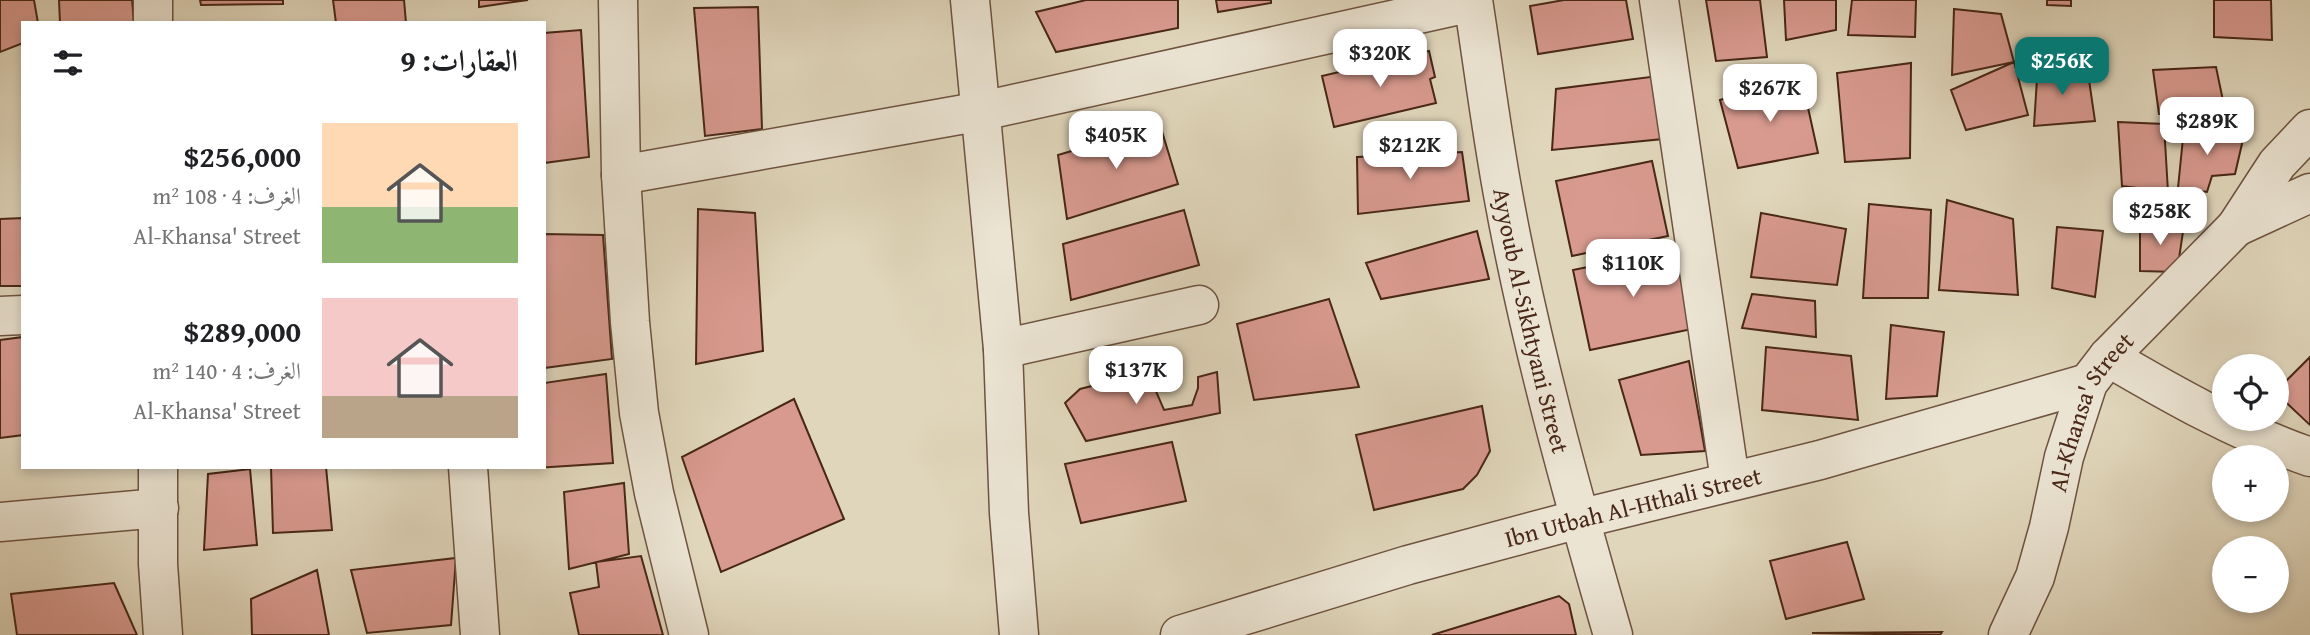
<!DOCTYPE html>
<html lang="ar">
<meta charset="utf-8">
<style>
:root{--surface:#fff;--page:#f6f6f6;--text:#202124;--muted:#757577;--accent:#0f766e}
body{margin:0;font-family:"Gentium Book Plus",Amiri,serif;background:var(--page);color:var(--text);direction:rtl;height:100vh;display:flex;flex-direction:column;font-size:26px;white-space:nowrap}
*{box-sizing:border-box;margin:0}
p{font-size:23px;color:var(--muted)}
.icon{flex:none;width:38px;height:38px;fill:none;stroke:currentColor;stroke-width:2;stroke-linecap:round;stroke-linejoin:round}
.map{position:relative;flex:1;overflow:hidden;direction:ltr}
.drawer{position:absolute;left:21px;top:21px;width:525px;height:448px;display:flex;flex-direction:column;background:var(--surface);border-radius:0px;box-shadow:0 4px 10px #0003;direction:rtl}
.drawer>*{flex:none}
.fabs{position:absolute;left:2212px;top:354px;display:grid;gap:14px}
.fabs a{display:grid;place-items:center;width:77px;height:77px;border-radius:50%;background:var(--surface);box-shadow:0 4px 10px #0003;font-size:35px}
.price{position:absolute;translate:-50% -60px;padding:0 16px;border-radius:14px;background:#fff;color:#222;font-size:23px;line-height:46px;filter:drop-shadow(0 2px 4px #0008)}
.price::after{content:'';position:absolute;left:50%;top:42px;width:21px;height:16px;margin-left:-10px;background:inherit;clip-path:polygon(0 0,100% 0,50% 100%)}
.price.selected{background:var(--accent);color:#fff}
ul{padding:0;list-style:none}
li{display:flex;align-items:center;gap:21px;height:175px;padding:0 28px}
li span{display:grid;place-items:center;flex:none;width:196px;height:140px;border-radius:0px;color:#555}
li>.icon{margin-inline-start:auto}
span .icon{width:84px;height:84px;fill:#fffc;stroke-width:1}
li b{font-size:30px}
h2{display:flex;justify-content:space-between;align-items:center;height:84px;padding:0 28px;font-size:30px}
.map>svg:first-child{display:block}
</style>
<div class="map">
<svg width="2310" height="635" viewBox="0 0 2310 635">
<rect width="100%" height="100%" fill="#e0d6bb"/>
<filter id="stains"><feTurbulence type="fractalNoise" baseFrequency=".00286" numOctaves="4"/><feColorMatrix values="0 0 0 0 .2 0 0 0 0 .09 0 0 0 0 .02 0 0 0 .5 -.17"/></filter>
<radialGradient id="worn" r=".72"><stop offset=".6" stop-color="#630" stop-opacity="0"/><stop offset="1" stop-color="#630" stop-opacity=".3"/></radialGradient>
<!-- building -->
<path fill="#d89a8f" stroke="#482717" stroke-width="2" d="M0,0h34l4,23h-15v20l-23,9z
M59,0h73l2,23h-74z
M200,0h83v4l-82,1z
M333,0h71l2,23h-70z
M479,0h49l-49,7z
M1086,0h92v28l-122,24 -20,-40z
M1216,0h55v3l-53,9z
M1564,0h62l7,39 -95,15 -8,-48z
M1706,0h54l7,57 -51,4z
M1784,0h52v30l-50,10z
M1852,0h64l-1,37 -67,-2z
M2047,0h24v6l-24,-1z
M2214,0h57l1,40 -58,-3z
M758,7l4,122 -57,7 -11,-128z
M1954,9l47,5 13,48 -62,13z
M581,30l8,127 -45,6v-130z
M1429,51l6,26 -5,2 6,24 -102,24 -12,-51z
M2014,62l14,53 -62,15 -15,-40z
M1911,63l-1,95 -65,4 -8,-89z
M2038,63l50,10 7,48 -61,5z
M2216,67l10,48 -67,-1 -6,-44z
M1666,75l7,63 -121,12 4,-61z
M1801,76l17,77 -80,15 -18,-68z
M2118,122l46,2 4,68 -46,-6z
M1160,125l18,59 -111,35 -9,-64z
M2184,128l60,7 -9,39 -23,2 -5,16 -29,-4z
M1462,152l7,49 -111,13 -1,-57z
M1652,161l16,75 -96,20 -16,-75z
M1947,200l66,19 5,76 -79,-5z
M1869,204l62,6 -3,88h-65z
M698,209l57,4 8,138 -67,13z
M1184,210l15,55 -128,35 -8,-56z
M1761,213l85,16 -9,56 -86,-8z
M23,218v68h-23v-67z
M2140,222l44,3 -7,47 -37,-1z
M2057,227l46,4 -8,66 -43,-9z
M1477,231l12,48 -108,20 -15,-36z
M544,234l59,1 9,124 -68,9z
M1676,249l16,80 -102,21 -17,-80z
M1752,294l63,7 1,36 -74,-9z
M1329,299l30,88 -105,13 -17,-76z
M1891,325l53,7 -7,64 -51,3z
M23,337v98l-23,3v-98z
M1766,347l85,9 7,64 -96,-10z
M2310,357v68l-33,-31v-4z
M1689,361l16,90 -64,4 -22,-75z
M1163,368l-11,14 12,28 28,-5 6,-17v-11l19,-5 3,41 -134,28 -21,-38 15,-14z
M606,374l7,89 -78,5 9,-1v-84z
M794,399l50,120 -123,53 -39,-115z
M1482,406l8,45 -13,24 -14,14 -89,21 -18,-75z
M1172,442l14,59 -105,22 -16,-59z
M271,467h55l6,63 -59,3z
M250,469l7,76 -53,5 4,-76z
M624,483l5,71 -60,15 -5,-77z
M1847,542l17,57 -78,20 -16,-58z
M641,556l22,79h-84l-9,-42 29,-6 -3,-25z
M456,558l-5,67 -84,8 -16,-63z
M317,570l12,65h-77l-1,-36z
M114,583l23,52h-120l-6,-41z
M1559,596l10,8 7,31h-144z
M1942,632l-2,3 -128,-2z"/>
<g fill="none" stroke-linecap="round" stroke-linejoin="round">
<!-- minor casing -->
<g stroke="#6e5340" stroke-width="41">
<g id="minor">
<path d="M153,0v23"/>
<path d="M618,0l3,175 9,147 9,91 15,80 35,142"/>
<path d="M970,0l33,349 6,164 10,122"/>
<path id="s1" d="M1473,0c10,64 18,129 30,194 27,149 68,296 110,441"/>
<path d="M1659,0l71,480"/>
<path d="M621,175l361,-64 491,-109"/>
<path d="M2236,227l74,-34"/>
<path d="M0,316l23,-1"/>
<path d="M1003,349l196,-44"/>
<path d="M2108,357c65,38 130,75 202,100"/>
<path d="M158,467v97l5,71"/>
<path d="M468,467l12,168"/>
<path d="M0,522l159,-14"/>
<path id="s2" d="M1180,635l228,-70 171,-46 241,-59 268,-77"/>
<path id="s3" d="M2008,635l27,-58 14,-50 15,-70 24,-74 20,-26 128,-130 41,-63 33,-35"/>
</g>
</g>
<!-- minor -->
<use href="#minor" stroke="#ebe4d3" stroke-width="38"/>
</g>
<g text-anchor="middle" dominant-baseline="central" stroke-width="5" stroke-linejoin="round" paint-order="stroke">
<!-- street labels -->
<g font-size="24" fill="#482717" stroke="#ebe4d3">
<text stroke="none"><textPath href="#s1" startOffset="326">Ayyoub Al-Sikhtyani Street</textPath></text>
<text stroke="none"><textPath href="#s3" startOffset="240">Al-Khansa' Street</textPath></text>
<text stroke="none"><textPath href="#s2" startOffset="471">Ibn Utbah Al-Hthali Street</textPath></text>
</g>
</g>
<rect width="100%" height="100%" filter="url(#stains)"/>
<rect width="100%" height="100%" fill="url(#worn)"/>
</svg>
<div class="fabs">
<a><svg class="icon" aria-label="locate" viewBox="0 0 24 24"><circle cx="12" cy="12" r="6"/><path d="M12 2v4M12 18v4M2 12h4M18 12h4"/></svg></a>
<a>+</a>
<a>−</a>
</div>
<b class="price" style="left:1380px;top:89px">$320K</b>
<b class="price selected" style="left:2062px;top:97px">$256K</b>
<b class="price" style="left:1770px;top:124px">$267K</b>
<b class="price" style="left:2207px;top:157px">$289K</b>
<b class="price" style="left:1116px;top:171px">$405K</b>
<b class="price" style="left:1410px;top:181px">$212K</b>
<b class="price" style="left:2160px;top:247px">$258K</b>
<b class="price" style="left:1633px;top:299px">$110K</b>
<b class="price" style="left:1136px;top:406px">$137K</b>
<section class="drawer">
<h2>العقارات: 9<svg class="icon" aria-label="filters" viewBox="0 0 24 24"><path d="M4 7h16M4 17h16"/><circle cx="9" cy="7" r="2"/><circle cx="15" cy="17" r="2"/></svg></h2>
<ul>
<li><span style="background:linear-gradient(#ffd9b3 60%,#8fb573 0)"><svg class="icon" aria-label="home" viewBox="0 0 24 24"><path d="M3 11l9-7 9 7M6 9v11h12V9"/></svg></span><div><b>$256,000</b><p>الغرف: 4 · 108 m²</p><p>Al-Khansa' Street</p></div></li>
<li><span style="background:linear-gradient(#f6c9c9 70%,#b9a48a 0)"><svg class="icon" aria-label="home" viewBox="0 0 24 24"><path d="M3 11l9-7 9 7M6 9v11h12V9"/></svg></span><div><b>$289,000</b><p>الغرف: 4 · 140 m²</p><p>Al-Khansa' Street</p></div></li>
</ul>
</section>
</div>
